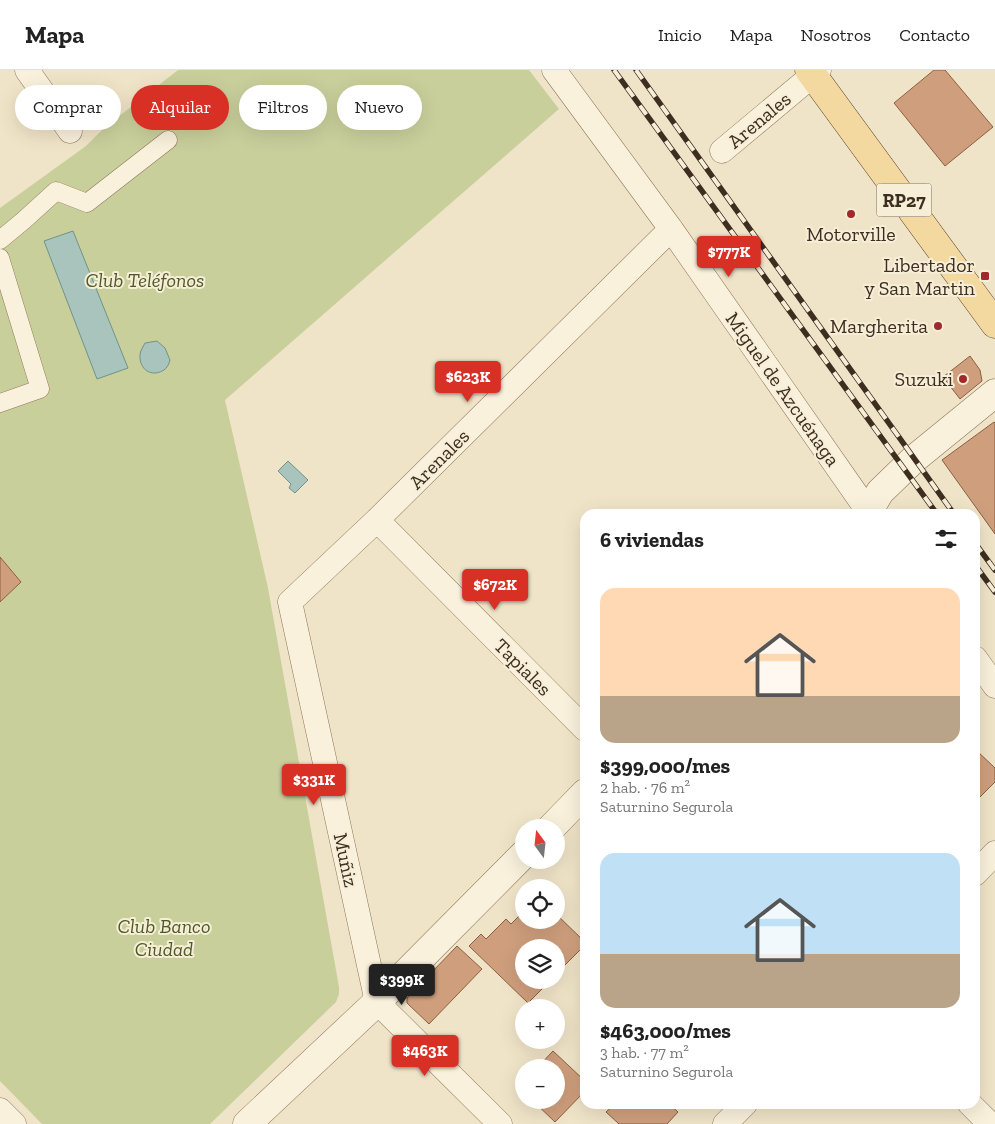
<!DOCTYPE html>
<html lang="es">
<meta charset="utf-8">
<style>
:root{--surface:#fff;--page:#f2f2f2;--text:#222;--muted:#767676;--line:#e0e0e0;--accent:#d93025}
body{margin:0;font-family:"Zilla Slab",serif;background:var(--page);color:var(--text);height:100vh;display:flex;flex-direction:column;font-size:19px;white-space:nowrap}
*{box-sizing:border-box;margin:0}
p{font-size:16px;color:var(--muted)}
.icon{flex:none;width:28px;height:28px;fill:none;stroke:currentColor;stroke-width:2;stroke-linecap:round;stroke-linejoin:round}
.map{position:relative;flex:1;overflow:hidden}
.drawer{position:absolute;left:580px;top:439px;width:400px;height:600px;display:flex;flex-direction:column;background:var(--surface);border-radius:15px;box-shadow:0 5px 20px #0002}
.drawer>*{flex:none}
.top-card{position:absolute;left:15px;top:15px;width:475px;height:45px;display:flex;gap:10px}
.needle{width:32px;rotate:345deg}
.buttons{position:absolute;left:515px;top:749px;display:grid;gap:10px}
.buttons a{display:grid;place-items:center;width:50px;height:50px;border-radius:50%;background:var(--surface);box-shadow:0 5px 20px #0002;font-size:25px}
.price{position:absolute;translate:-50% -42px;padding:0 11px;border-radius:5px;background:var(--accent);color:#fff;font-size:16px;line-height:32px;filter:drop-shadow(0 1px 2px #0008)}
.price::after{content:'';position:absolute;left:50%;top:30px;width:15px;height:11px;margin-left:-8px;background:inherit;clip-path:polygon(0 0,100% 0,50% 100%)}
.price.on{background:#222;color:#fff}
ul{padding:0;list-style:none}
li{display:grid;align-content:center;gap:10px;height:265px;padding:0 20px}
li span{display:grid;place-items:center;height:155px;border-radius:15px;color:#555}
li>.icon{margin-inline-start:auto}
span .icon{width:90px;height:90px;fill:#fffc;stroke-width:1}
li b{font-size:21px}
h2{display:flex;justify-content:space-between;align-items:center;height:60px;padding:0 20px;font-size:21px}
.tag{padding:0 18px;border-radius:22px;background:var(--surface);box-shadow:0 5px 20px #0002;font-size:18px;line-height:45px}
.tag.on{background:var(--accent);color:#fff}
header{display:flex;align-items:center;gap:30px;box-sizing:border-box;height:70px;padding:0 25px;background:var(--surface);border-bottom:1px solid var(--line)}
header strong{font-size:24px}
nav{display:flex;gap:28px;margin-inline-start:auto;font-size:18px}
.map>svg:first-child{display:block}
</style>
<header>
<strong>Mapa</strong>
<nav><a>Inicio</a><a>Mapa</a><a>Nosotros</a><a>Contacto</a></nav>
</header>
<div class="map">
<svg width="995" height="1054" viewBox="0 0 995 1054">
<rect width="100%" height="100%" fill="#f0e4c8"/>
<!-- green -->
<path fill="#c9cf9b" d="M178,0h351l30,39 -334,291 43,188 71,399v7l-3,8 -126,122h-168l-42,-43v-873l86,-62 18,-18z"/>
<!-- water -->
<path fill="#a9c4bc" stroke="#6f938a" d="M73,161l55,137 -31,11 -53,-138z
M157,271l8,7 5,12c-1,4 -3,8 -6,10 -13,8 -25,-1 -24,-15 0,-4 3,-8 5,-12z
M288,391l20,19 -13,13 -6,-5 2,-4 -13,-13z"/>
<!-- building -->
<path fill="#cf9f7d" stroke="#8d5f41" d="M934,0h11l48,57 -48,39 -51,-63z
M970,286l10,14 2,11 -22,18 -17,-22z
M994,352l1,1v111l-53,-74z
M0,487l21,25 -21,20z
M975,679l20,19v14l-20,20z
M524,841v9h32v-6l29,28v3l-29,29v-26h-32v32h27l-23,23 -59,-57 12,-12 5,5 20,-20 5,5z
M457,876l25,23 -53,55 -22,-21v-5z
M553,981l32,30v10l-30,31 -23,-22h24v-32h-19z
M524,1011v11l-6,-5z
M615,1034h54l9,8 -11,12h-48l-13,-12z"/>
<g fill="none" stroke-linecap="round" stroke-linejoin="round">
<!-- pedestrian casing -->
<g stroke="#8d765c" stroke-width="19">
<path id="pedestrian" d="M0,170l23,-19 33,-30 31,12 81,-63
M0,188l40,131 -40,14"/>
</g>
<!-- minor casing -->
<g stroke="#8d765c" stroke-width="25">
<path id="minor" d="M27,0l43,61
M554,0l117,159 199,285
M722,81l97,-81
M377,450l208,209
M975,588l20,28
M975,804l20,-21
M970,1034l20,20
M0,1040l14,14
M500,1054l-123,-122 -87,-400 87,-82 294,-291
M725,1054l20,-20"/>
</g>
<!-- tertiary casing -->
<g stroke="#8d765c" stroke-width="29">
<path id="tertiary" d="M867,444l13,-22 34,-33 81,-66
M551,758l34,-35
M247,1054l130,-122 147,-148"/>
</g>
<!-- primary casing -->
<g stroke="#5b4430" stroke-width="29">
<path id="primary" d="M809,0l186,254"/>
</g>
<!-- pedestrian -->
<use href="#pedestrian" stroke="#faf1dc" stroke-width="18"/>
<!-- minor -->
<use href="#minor" stroke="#faf1dc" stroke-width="24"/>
<!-- tertiary -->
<use href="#tertiary" stroke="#faf1dc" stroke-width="28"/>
<!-- primary -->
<use href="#primary" stroke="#f3d9a0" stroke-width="28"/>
<!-- rail casing -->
<g stroke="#3d2e20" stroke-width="5.5">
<path id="rail" d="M614,0l323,444
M636,0l318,444
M975,473l20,27
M975,495l20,27"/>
</g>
<!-- rail -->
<use href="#rail" stroke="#f7eed8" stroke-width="4" stroke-dasharray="11" stroke-linecap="butt"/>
</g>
<!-- markers -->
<g fill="#9e2a2b" stroke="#f7eed8" stroke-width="2">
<circle cx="851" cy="144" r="5"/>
<rect x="980" y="201" width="10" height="10" rx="2.5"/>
<circle cx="938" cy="256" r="5"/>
<circle cx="963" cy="309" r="5"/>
</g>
<g text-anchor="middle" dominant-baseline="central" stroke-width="4" stroke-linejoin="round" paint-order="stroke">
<!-- shield labels -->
<rect fill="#f7eed8" stroke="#756857" stroke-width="1" x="876.5" y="113.5" width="55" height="33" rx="4"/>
<g font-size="19" font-weight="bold" fill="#3d2e20">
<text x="904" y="130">RP27</text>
</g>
<!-- street labels -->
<g font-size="20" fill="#3d2e20" stroke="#f7eed8">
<text transform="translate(759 50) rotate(-40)">Arenales</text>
<text transform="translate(783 319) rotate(55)">Miguel de Azcuénaga</text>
<text transform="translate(439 389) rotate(-45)">Arenales</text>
<text transform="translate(523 597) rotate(45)">Tapiales</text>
<text transform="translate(346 790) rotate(78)">Muñiz</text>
</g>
<!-- poi labels -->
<g font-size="20" fill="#3d2e20" stroke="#f7eed8" text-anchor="end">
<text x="851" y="164" text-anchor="middle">Motorville</text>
<text x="975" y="195">Libertador<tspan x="975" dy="23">y San Martin</tspan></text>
<text x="928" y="256">Margherita</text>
<text x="953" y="309">Suzuki</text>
</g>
<!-- park labels -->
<g font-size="20" font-style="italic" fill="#4d5a26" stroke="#f7eed8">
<text x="145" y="210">Club Teléfonos</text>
<text x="164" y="856">Club Banco<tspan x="164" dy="23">Ciudad</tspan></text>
</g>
</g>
</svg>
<div class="buttons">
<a><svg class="needle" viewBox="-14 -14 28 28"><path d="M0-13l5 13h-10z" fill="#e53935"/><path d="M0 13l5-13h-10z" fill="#767676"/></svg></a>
<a><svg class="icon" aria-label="locate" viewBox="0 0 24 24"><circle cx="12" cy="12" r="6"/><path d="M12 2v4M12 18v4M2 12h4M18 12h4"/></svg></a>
<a><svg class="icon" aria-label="layers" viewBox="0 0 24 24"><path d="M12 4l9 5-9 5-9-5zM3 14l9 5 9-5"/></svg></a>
<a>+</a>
<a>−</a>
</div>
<b class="price" style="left:729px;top:208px">$777K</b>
<b class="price" style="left:468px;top:333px">$623K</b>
<b class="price" style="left:495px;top:541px">$672K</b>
<b class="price" style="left:314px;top:736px">$331K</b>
<b class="price on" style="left:402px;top:936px">$399K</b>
<b class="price" style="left:425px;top:1007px">$463K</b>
<div class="top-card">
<a class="tag">Comprar</a>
<a class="tag on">Alquilar</a>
<a class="tag">Filtros</a>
<a class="tag">Nuevo</a>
</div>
<section class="drawer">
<h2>6 viviendas<svg class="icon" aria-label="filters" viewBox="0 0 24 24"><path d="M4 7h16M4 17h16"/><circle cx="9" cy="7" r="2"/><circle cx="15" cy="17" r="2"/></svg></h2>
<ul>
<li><span style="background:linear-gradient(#ffd9b3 70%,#b9a48a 0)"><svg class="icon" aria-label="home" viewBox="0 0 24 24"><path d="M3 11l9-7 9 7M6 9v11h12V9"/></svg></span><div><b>$399,000/mes</b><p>2 hab. · 76 m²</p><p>Saturnino Segurola</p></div></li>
<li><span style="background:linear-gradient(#bfe0f5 65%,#b9a48a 0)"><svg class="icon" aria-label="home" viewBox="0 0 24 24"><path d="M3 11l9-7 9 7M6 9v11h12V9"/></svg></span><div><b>$463,000/mes</b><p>3 hab. · 77 m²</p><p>Saturnino Segurola</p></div></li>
</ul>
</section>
</div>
